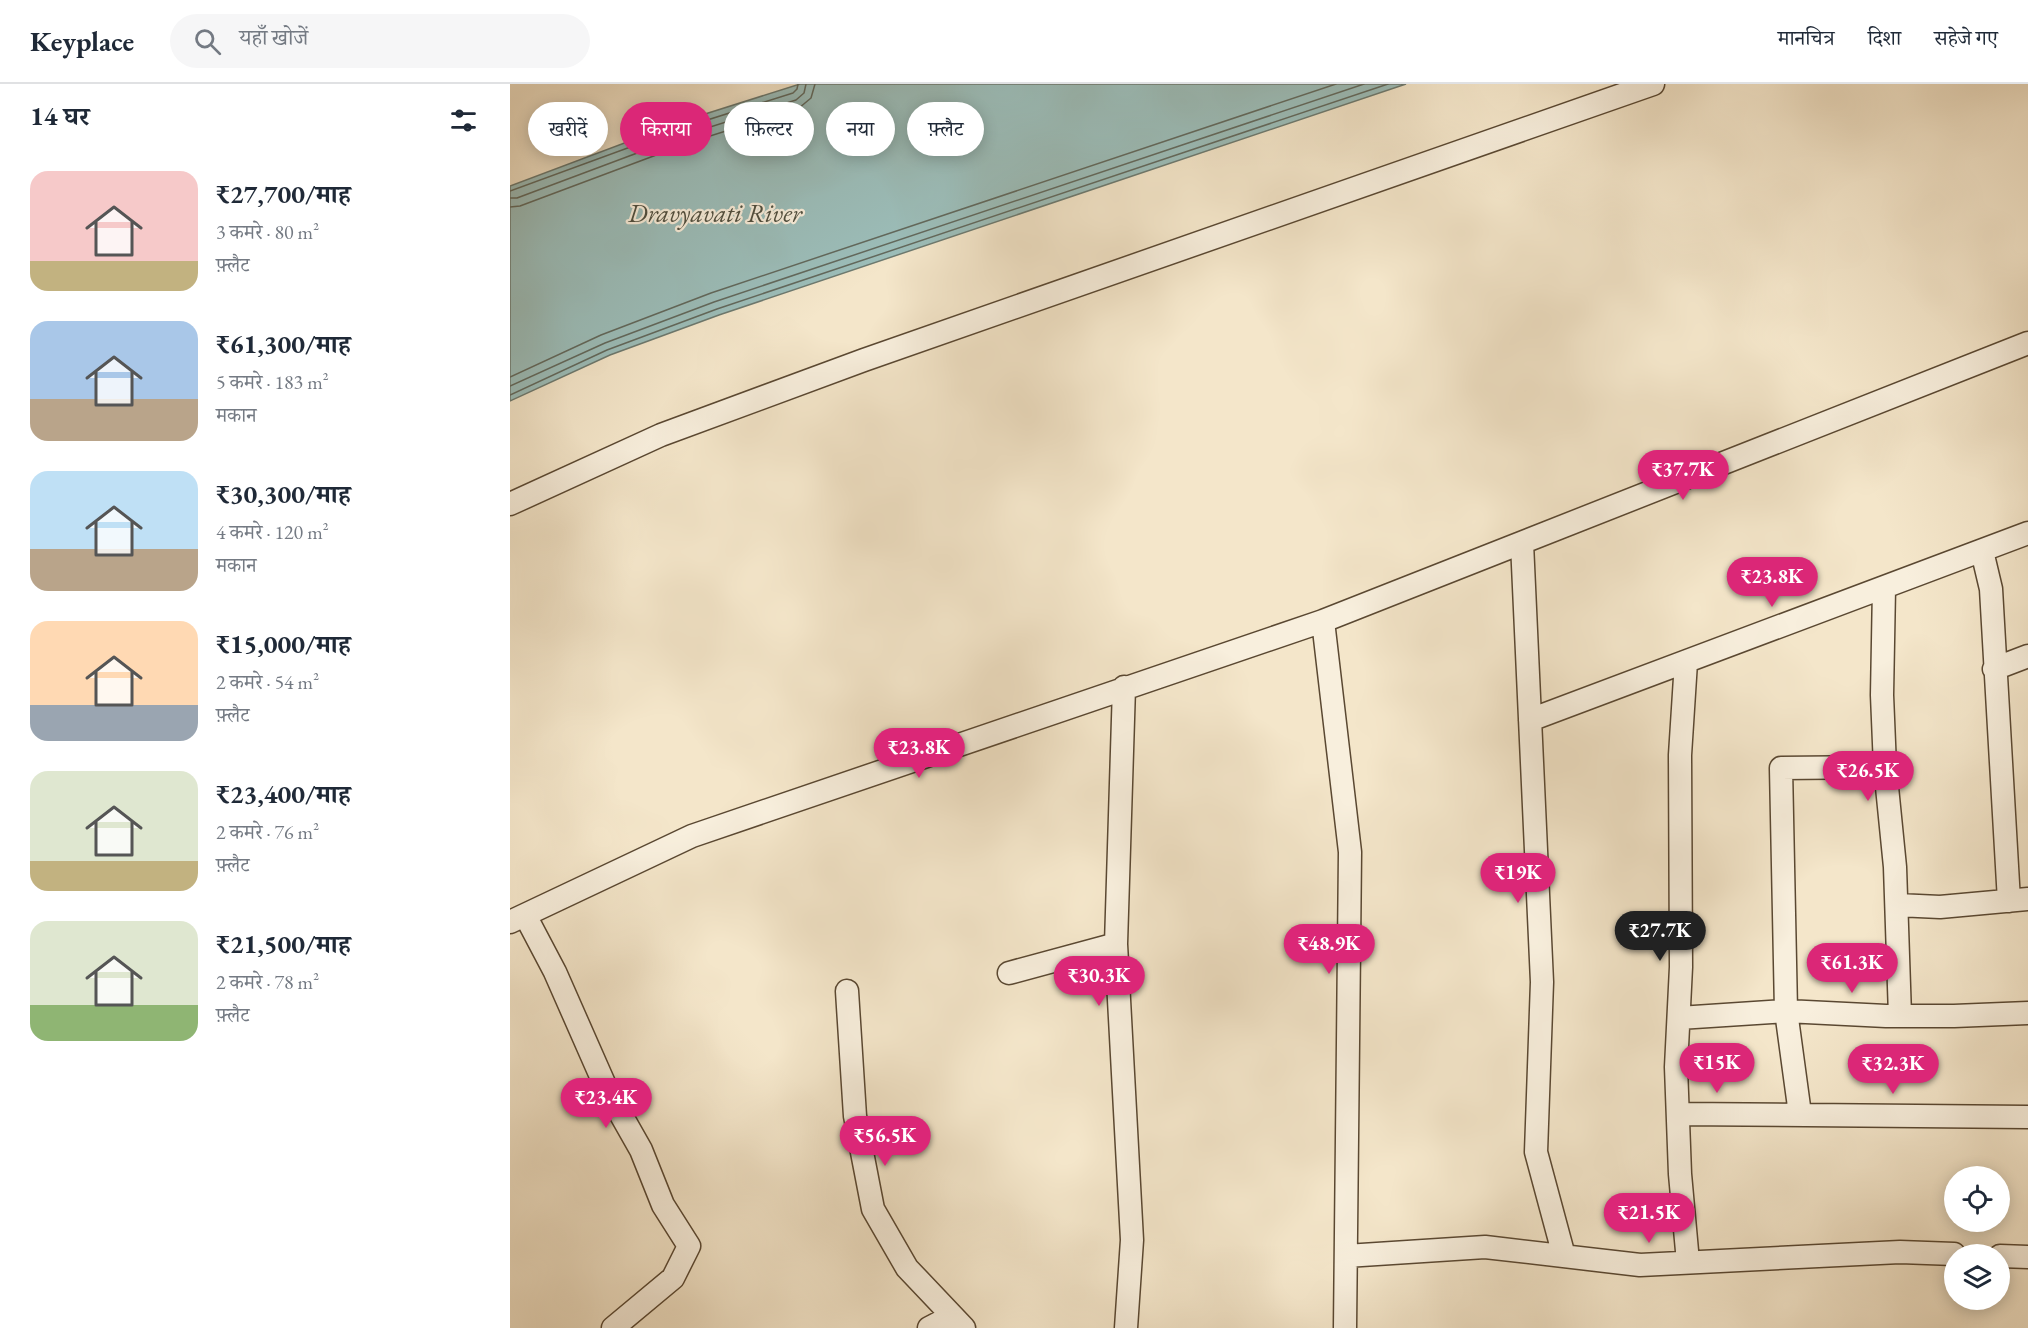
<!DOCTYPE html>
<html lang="hi">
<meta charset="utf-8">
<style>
:root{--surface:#fff;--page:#f6f6f7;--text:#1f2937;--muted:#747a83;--line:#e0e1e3;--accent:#db2777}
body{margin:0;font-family:"EB Garamond","Noto Serif Devanagari",serif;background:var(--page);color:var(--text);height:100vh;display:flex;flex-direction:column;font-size:22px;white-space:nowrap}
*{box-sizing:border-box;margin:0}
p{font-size:20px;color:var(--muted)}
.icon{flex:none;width:33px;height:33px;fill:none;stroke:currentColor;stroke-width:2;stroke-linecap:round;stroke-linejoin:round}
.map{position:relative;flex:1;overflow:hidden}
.sheet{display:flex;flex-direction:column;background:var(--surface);width:510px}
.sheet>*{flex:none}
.top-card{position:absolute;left:18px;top:18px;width:570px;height:54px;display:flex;gap:12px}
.tools{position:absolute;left:1434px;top:1082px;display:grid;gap:12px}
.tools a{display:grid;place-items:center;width:66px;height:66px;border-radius:50%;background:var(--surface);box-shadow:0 3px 15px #0003;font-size:30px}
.price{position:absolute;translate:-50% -51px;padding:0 14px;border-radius:21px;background:var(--accent);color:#fff;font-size:20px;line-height:39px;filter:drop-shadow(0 2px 3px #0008)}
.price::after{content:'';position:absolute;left:50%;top:36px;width:18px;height:14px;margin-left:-9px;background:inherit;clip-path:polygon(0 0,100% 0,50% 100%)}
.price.current{background:#222;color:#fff}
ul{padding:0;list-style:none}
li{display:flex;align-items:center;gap:18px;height:150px;padding:0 30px}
li span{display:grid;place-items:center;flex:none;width:168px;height:120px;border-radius:18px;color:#555}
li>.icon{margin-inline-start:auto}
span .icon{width:72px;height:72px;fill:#fffc;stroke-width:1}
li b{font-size:26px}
h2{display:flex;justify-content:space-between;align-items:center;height:72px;padding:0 30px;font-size:26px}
.chip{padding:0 21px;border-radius:27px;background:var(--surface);box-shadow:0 3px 15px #0003;font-size:21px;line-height:54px}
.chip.current{background:var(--accent);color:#fff}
header{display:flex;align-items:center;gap:36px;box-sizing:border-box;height:84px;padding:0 30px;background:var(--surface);border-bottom:2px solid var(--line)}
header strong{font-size:28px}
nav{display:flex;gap:33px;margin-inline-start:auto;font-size:21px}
.search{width:420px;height:54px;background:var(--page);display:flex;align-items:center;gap:15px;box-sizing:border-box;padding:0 21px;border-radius:33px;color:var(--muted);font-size:22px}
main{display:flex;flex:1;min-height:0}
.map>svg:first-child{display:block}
</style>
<header>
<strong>Keyplace</strong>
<div class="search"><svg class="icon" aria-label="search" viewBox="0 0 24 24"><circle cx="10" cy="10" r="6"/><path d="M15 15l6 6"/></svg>यहाँ खोजें</div>
<nav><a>मानचित्र</a><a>दिशा</a><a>सहेजे गए</a></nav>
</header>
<main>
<section class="sheet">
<h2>14 घर<svg class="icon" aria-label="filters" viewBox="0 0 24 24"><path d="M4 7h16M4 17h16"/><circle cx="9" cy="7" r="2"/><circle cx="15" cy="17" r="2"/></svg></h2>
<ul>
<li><span style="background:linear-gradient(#f6c9c9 75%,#c2b280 0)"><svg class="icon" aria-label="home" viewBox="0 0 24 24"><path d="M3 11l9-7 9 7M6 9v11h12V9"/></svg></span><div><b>₹27,700/माह</b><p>3 कमरे · 80 m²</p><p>फ़्लैट</p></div></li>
<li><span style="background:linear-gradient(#a9c7e8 65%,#b9a48a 0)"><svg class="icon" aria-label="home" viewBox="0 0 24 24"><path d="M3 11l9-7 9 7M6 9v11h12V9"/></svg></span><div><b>₹61,300/माह</b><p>5 कमरे · 183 m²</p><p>मकान</p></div></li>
<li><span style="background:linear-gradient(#bfe0f5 65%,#b9a48a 0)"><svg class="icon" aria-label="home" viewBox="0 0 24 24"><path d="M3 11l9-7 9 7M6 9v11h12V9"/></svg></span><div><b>₹30,300/माह</b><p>4 कमरे · 120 m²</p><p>मकान</p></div></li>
<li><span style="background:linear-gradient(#ffd9b3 70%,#9aa5b1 0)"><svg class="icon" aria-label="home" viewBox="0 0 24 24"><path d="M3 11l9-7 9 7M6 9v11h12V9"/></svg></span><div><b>₹15,000/माह</b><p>2 कमरे · 54 m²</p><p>फ़्लैट</p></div></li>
<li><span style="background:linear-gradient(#dfe7d0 75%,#c2b280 0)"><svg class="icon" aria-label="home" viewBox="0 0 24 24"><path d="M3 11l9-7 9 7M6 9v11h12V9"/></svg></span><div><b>₹23,400/माह</b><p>2 कमरे · 76 m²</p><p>फ़्लैट</p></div></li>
<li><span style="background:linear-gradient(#dfe7d0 70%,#8fb573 0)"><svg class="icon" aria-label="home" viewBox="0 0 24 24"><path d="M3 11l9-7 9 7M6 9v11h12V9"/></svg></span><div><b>₹21,500/माह</b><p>2 कमरे · 78 m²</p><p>फ़्लैट</p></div></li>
</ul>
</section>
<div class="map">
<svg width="1518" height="1244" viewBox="0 0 1518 1244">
<rect width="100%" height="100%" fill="#f4e6ca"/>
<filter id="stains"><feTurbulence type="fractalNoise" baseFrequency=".00333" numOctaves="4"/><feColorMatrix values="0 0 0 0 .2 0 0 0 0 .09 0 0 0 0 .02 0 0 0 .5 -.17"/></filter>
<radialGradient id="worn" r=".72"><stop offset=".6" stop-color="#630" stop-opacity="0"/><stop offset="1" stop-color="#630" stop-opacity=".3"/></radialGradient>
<!-- water -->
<path fill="#9cbeba" stroke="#6d7a70" stroke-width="1.5" d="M290,0h606l-687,231 -109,40 -100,46v-215l173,-65z"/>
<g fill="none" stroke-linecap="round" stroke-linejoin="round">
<!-- shore -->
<path stroke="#62695d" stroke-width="1.5" d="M0,107l175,-64 108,-34 4,-4 1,-5
M0,114h7l171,-64 108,-34 8,-7 2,-9
M0,123l10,-1 171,-64 108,-34 12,-10 4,-14
M0,293l91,-42 110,-42 625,-209
M0,302l95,-43 109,-41 650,-218
M0,311l97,-45 110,-41 671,-225"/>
<!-- minor casing -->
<g stroke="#5a4832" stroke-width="25">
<path id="minor" d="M0,420l151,-69 203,-75 789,-276
M1012,459l20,439 -6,170 28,104
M1472,467l9,38 18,312
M1374,504l-2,107 3,72 10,100 5,149
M813,537l27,231 -5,476
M1176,578l-6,93 1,212 -5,100 4,107 8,88
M1484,585l34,-13
M614,603l-8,257 16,296 -6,88
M1020,636l498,-187
M1387,821l43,2 88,-8
M15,831l30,57 52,118 34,60 22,55 26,41 -16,32 -60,50
M0,838l182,-86 631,-215 705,-278
M499,889l107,-29
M337,907l8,125 18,93 34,59 57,60
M1169,934l107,-7 100,5h68l74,-3
M1168,1030l350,3
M1290,1030l-14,-103 -5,-243 104,-1
M836,1172l139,-9 155,18 260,-13 54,2
M1490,1172l28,1
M419,1244l23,-12"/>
</g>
<!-- minor -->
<use href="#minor" stroke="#f8efdd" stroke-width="22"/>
</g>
<g text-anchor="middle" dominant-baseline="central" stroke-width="4.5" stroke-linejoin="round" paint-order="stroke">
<!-- water labels -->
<g font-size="26" font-style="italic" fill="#505041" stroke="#f8efdd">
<text x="205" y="129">Dravyavati River</text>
</g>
</g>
<rect width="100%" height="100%" filter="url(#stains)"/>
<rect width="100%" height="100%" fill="url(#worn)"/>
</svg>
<div class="tools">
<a><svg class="icon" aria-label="locate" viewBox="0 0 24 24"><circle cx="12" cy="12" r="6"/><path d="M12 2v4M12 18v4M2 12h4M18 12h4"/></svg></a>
<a><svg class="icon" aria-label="layers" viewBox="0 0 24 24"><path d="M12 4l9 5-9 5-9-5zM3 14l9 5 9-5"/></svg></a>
</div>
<b class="price" style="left:1173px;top:417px">₹37.7K</b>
<b class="price" style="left:1262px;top:524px">₹23.8K</b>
<b class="price" style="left:409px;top:695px">₹23.8K</b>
<b class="price" style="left:1358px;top:718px">₹26.5K</b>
<b class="price" style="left:1008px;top:820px">₹19K</b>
<b class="price current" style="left:1150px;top:878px">₹27.7K</b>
<b class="price" style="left:819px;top:891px">₹48.9K</b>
<b class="price" style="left:1342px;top:910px">₹61.3K</b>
<b class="price" style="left:589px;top:923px">₹30.3K</b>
<b class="price" style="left:1207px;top:1010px">₹15K</b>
<b class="price" style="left:1383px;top:1011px">₹32.3K</b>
<b class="price" style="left:96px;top:1045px">₹23.4K</b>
<b class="price" style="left:375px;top:1083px">₹56.5K</b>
<b class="price" style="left:1139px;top:1160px">₹21.5K</b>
<div class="top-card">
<a class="chip">खरीदें</a>
<a class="chip current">किराया</a>
<a class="chip">फ़िल्टर</a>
<a class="chip">नया</a>
<a class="chip">फ़्लैट</a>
</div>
</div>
</main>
